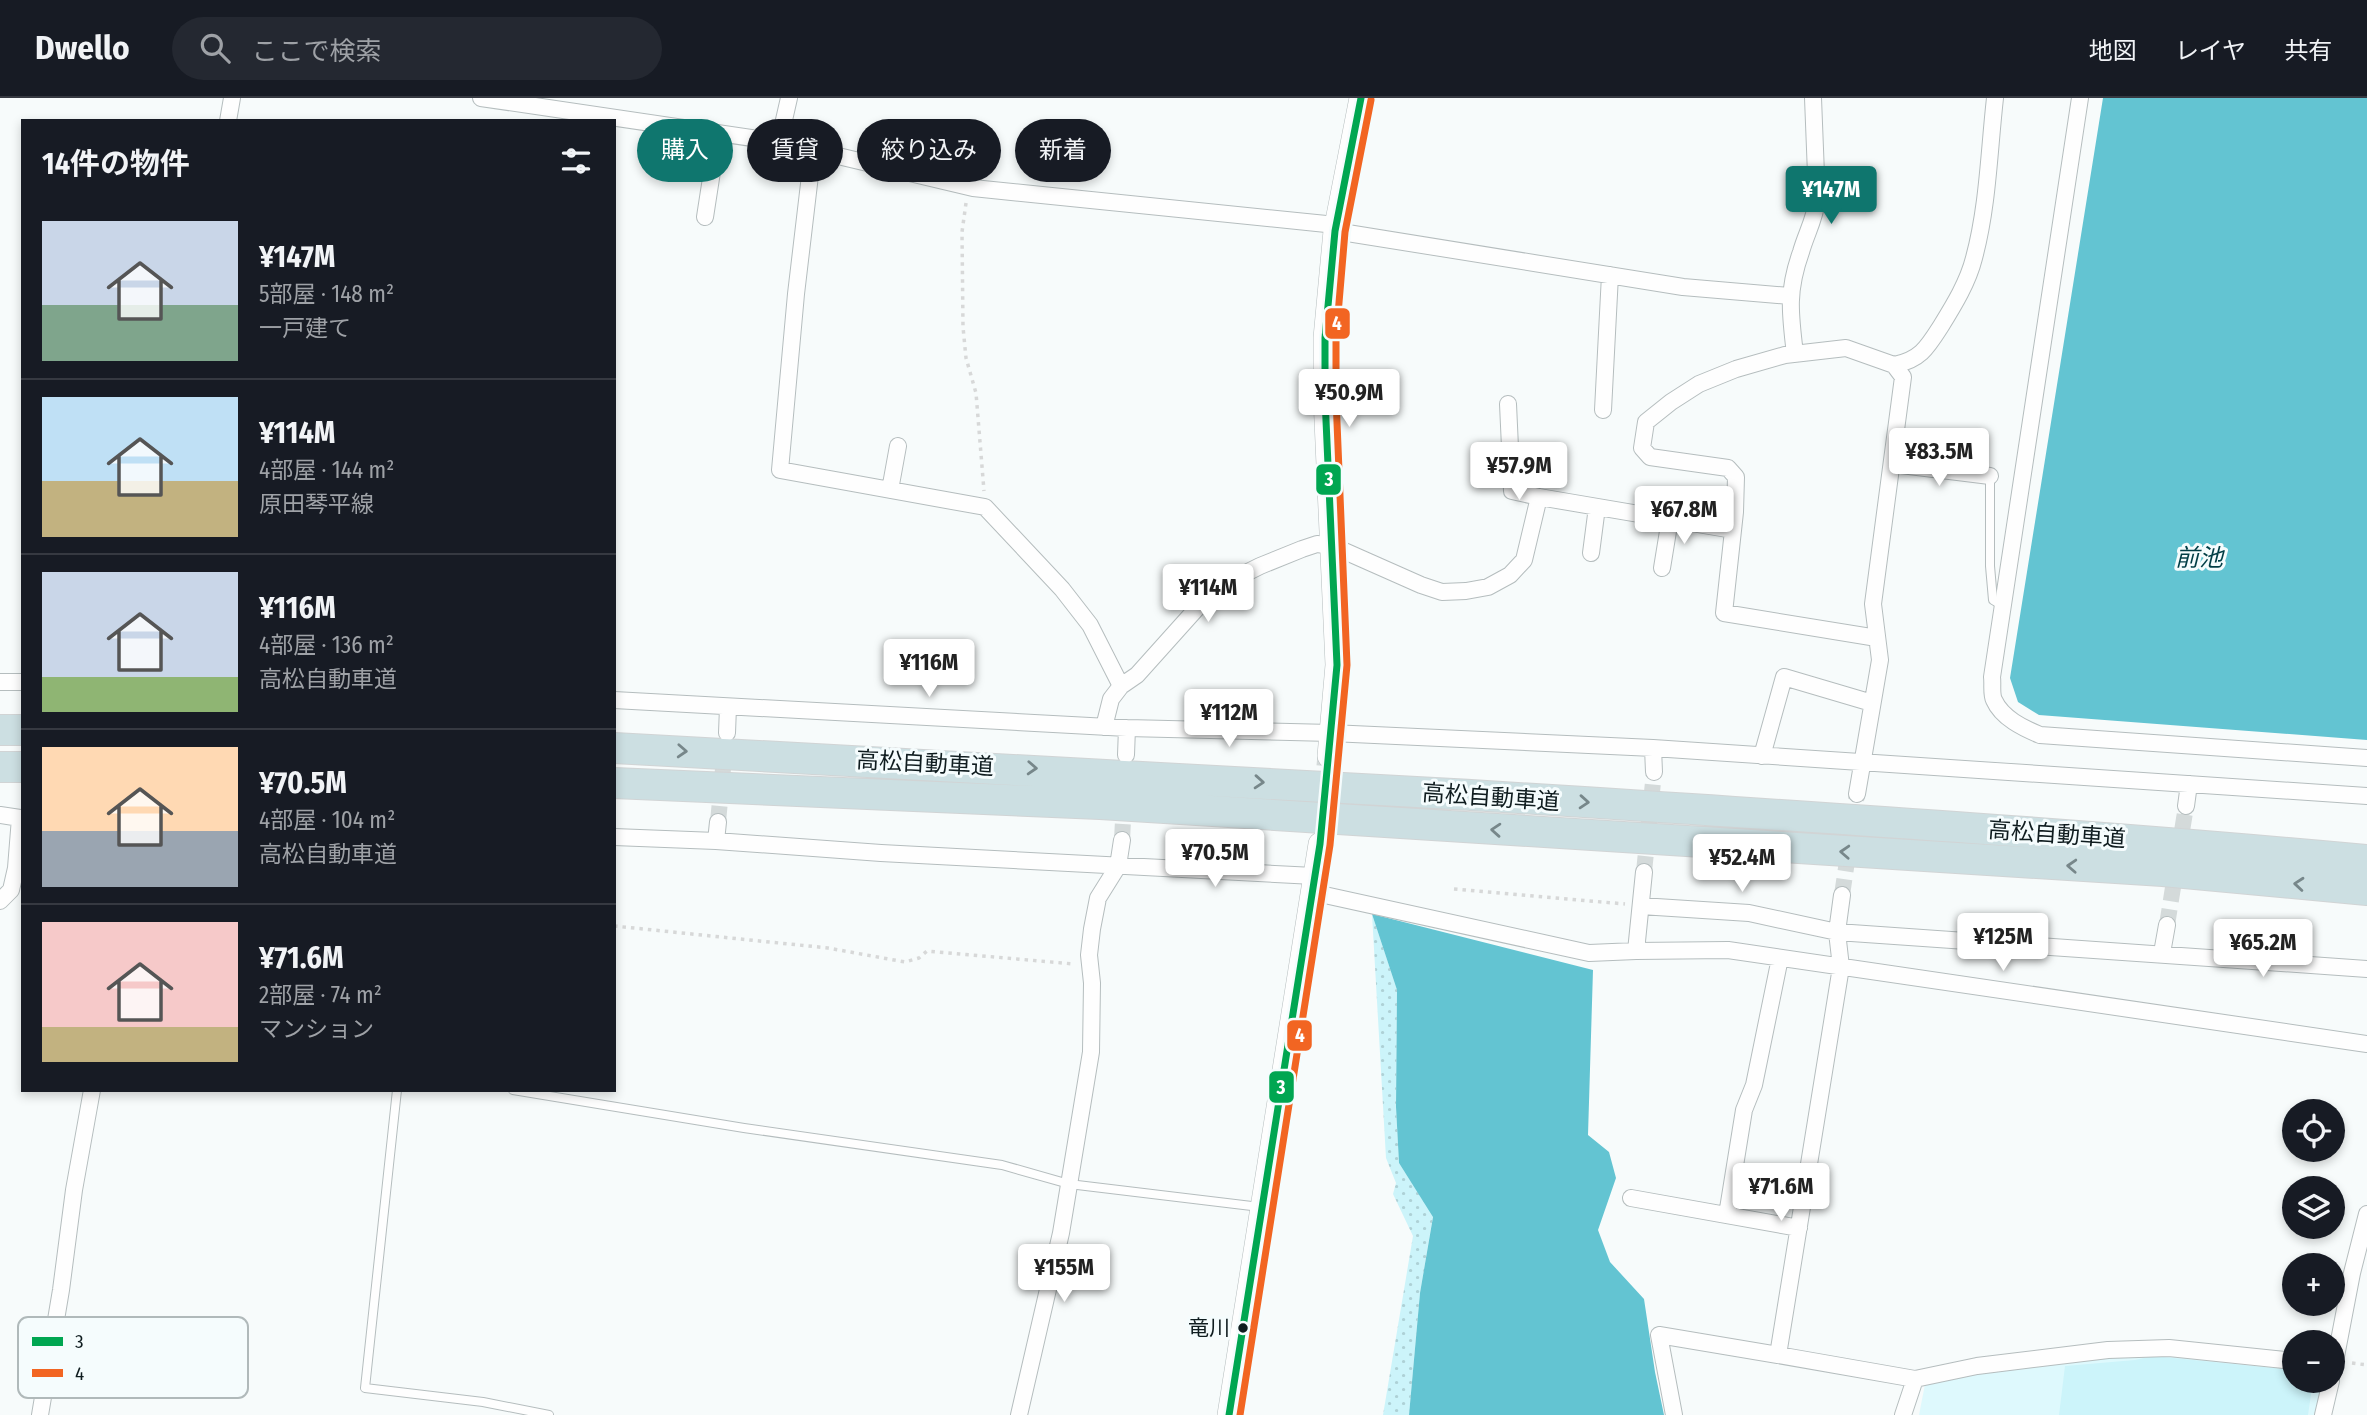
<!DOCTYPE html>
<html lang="ja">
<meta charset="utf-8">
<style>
:root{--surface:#171b24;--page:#242831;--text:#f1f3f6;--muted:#9ea1a6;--line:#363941;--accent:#0f766e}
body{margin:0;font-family:"Fira Sans Condensed","Noto Sans JP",sans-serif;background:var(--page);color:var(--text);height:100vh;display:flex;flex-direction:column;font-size:26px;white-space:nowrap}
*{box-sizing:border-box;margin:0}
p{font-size:23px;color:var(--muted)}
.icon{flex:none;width:38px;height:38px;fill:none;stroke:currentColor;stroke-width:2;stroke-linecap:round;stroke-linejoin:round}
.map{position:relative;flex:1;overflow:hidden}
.sheet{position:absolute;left:21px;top:21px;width:595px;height:973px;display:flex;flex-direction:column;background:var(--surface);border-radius:0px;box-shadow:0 4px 10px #0003}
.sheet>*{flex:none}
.top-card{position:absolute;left:637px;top:21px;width:665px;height:63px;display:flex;gap:14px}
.fabs{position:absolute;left:2282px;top:1001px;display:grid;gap:14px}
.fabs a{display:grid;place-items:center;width:63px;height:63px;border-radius:50%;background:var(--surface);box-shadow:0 4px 10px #0003;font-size:35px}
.price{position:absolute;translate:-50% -60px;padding:0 16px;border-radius:7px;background:#fff;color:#222;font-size:23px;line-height:46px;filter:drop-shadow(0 2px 4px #0008)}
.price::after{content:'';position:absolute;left:50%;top:42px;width:21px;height:16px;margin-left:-10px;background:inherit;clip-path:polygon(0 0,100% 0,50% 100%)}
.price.current{background:var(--accent);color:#fff}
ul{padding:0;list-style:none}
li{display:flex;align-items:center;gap:21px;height:175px;padding:0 21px}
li+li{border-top:2px solid var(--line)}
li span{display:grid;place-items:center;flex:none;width:196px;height:140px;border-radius:0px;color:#555}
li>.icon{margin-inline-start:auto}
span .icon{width:84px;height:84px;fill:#fffc;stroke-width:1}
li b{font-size:30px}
h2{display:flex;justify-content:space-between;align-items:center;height:84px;padding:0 21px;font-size:30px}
.chip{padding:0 24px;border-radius:32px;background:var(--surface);box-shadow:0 4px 10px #0003;font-size:24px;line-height:63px}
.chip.current{background:var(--accent);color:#fff}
header{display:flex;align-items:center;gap:42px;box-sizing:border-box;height:98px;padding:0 35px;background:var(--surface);border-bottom:2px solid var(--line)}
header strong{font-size:33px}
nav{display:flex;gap:38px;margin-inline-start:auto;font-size:24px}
.search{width:490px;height:63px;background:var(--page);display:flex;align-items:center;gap:18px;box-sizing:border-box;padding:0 24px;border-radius:38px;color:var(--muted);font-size:26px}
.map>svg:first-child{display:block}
</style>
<header>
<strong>Dwello</strong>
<div class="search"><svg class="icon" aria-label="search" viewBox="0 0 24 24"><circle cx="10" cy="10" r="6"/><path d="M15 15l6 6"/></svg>ここで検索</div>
<nav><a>地図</a><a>レイヤ</a><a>共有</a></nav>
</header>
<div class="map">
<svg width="2367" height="1317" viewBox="0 0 2367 1317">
<defs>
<pattern id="grass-dots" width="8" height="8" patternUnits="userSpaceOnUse" patternTransform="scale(1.75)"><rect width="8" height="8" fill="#ccf4fa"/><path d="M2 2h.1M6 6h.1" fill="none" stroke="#aed1d6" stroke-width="1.8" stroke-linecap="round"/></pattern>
</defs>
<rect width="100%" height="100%" fill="#f7fbfb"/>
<!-- built -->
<path fill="#def9fd" d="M2149,1252l145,13v18h28l-5,34h-398l8,-41z"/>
<!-- grass -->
<path fill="url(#grass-dots)" d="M1372,816l25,76 -1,117 3,56 34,53 -13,77 -11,122h-26l30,-179 -20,-42 3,-11 -10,-25z"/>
<!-- park -->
<path fill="#ccf4fa" d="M2153,1258l141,14v11h19l-5,34h-249l6,-49 70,-6z"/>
<!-- water -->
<path fill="#63c4d2" d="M2103,0h264v642l-328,-25 -21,-13 -8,-24z
M1372,816l221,56 -5,165 21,17 7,26 -18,52 12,32 34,37 11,73 9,43h-255l11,-122 13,-76 -34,-54 -3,-56 1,-117z"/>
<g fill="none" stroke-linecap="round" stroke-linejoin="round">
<!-- minor-tunnel -->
<path stroke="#d4dada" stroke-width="16" stroke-dasharray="16 8" stroke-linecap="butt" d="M718,724l7,-74
M1122,742l2,-39
M1644,774l10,-100
M1842,797l15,-101
M2167,827l19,-119"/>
<!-- secondary-tunnel -->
<path stroke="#d4dada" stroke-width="23" stroke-dasharray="23 11" stroke-linecap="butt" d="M1321,736l8,-78"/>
<!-- service casing -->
<g stroke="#b5bdbe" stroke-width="10">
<path id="service" d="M1990,378v90l3,34 10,6
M397,992l-32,298 118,14 66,13
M513,992l231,38 258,37 67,19 191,23"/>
</g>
<!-- minor casing -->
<g stroke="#b5bdbe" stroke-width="18">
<path id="minor" d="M481,0l298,44 194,46 363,37
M2080,0l-88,579c1,7 -1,17 2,23 8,18 29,28 46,35l327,23
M228,23l4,-23
M779,44l10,-44
M813,52l-17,144 -16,176 205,37 77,82 28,36 31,61
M705,119l13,-84
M1335,133l348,56 107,9
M1795,256c-5,-41 -8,-63 6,-102 5,-18 14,-33 16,-52l-4,-102
M1894,267c26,-5 33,-17 47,-39 13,-21 27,-44 33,-68 14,-52 15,-107 21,-160
M1508,306l4,87 27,6
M1603,312l7,-135
M1893,366l97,12
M890,392l8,-44
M1591,455l6,-46
M1662,470l8,-49
M0,584h23
M614,602l513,28 204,5 322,15 714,48
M1104,629l7,-28 10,-13 16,-11 61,-68 28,-24 34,-17 42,-17 15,-5 16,2 88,39 21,7 24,-1 22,-4 22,-12 14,-15 15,-63 194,33
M727,635l1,-26
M1653,650l1,24
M1126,657l1,-27
M1762,658l22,-79 88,26
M1857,696l23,-134 -7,-56 30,-227 -9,-12 -48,-17 -61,7 -49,14 -37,15 -28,18 -25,20 -4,26 8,9 78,11 8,9 -1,35 -11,101 153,25
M2186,708l3,-22
M0,717l20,3
M614,739l102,4 165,12 433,23
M716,743l2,-19
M1311,794l278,61 47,-2 8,-79
M1842,797l-5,37 4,35 -63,388 137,24 -12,36
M0,803l11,-11 5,-22 4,-50h3
M1641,808l108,7 88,19 530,37
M1636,853l92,-1 639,94
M2162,855l5,-28
M1631,1100l168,30
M1727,1117l17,-105 10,-25 26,-127
M2333,1274l19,-99 15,-59
M1915,1281l62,-13 131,-16 61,-2 125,13
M40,1317l21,-125 13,-100 18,-100
M1019,1317l42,-182 30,-181 1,-69 -3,-28 3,-26 6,-31 20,-32 4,-26
M1674,1317l-15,-80 119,20
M2323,1317l8,-34"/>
</g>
<!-- secondary casing -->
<g stroke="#b5bdbe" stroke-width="24">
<path id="secondary" d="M1329,658l8,-91 -12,-267v-60l10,-107 26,-133
M1229,1317l91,-571"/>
</g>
<!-- motorway casing -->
<g stroke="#d1d4d5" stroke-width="32">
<path id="motorway" d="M0,632h23
M614,650c324,16 647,34 970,54 261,17 522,34 783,58
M0,669h23
M614,685l486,21 1063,67 204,19"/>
</g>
<!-- path -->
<path stroke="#d7d8d8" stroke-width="3.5" stroke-dasharray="3.5 5" stroke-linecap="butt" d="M966,105l-4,29 1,95 3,31 10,35 8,98
M1454,791l171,15
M614,828l214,22 77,14 14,-4 8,-7 147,13
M2352,1265l15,2"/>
<!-- service -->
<use href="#service" stroke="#fefefe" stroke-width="8"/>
<!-- minor -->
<use href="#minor" stroke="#fefefe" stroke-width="16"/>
<!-- secondary -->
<use href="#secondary" stroke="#fefefe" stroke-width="23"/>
<!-- motorway -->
<use href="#motorway" stroke="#ccdfe2" stroke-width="30"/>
<!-- bus-1 casing -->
<g stroke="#f5fcfd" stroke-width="12">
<path id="bus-1" d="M1229,1317l91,-571 17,-179 -12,-267v-60l10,-107 26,-133"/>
</g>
<!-- bus-2 casing -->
<g stroke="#f5fcfd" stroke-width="12">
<path id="bus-2" d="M1240,1317l90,-570 17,-180 -11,-267v-60l9,-106 26,-132"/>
</g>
<!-- bus-1 -->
<use href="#bus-1" stroke="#00a651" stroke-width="7"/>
<!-- bus-2 -->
<use href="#bus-2" stroke="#f26522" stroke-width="7"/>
</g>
<!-- one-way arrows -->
<defs><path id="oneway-chevron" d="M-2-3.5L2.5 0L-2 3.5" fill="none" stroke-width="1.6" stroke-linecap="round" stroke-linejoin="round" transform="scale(1.75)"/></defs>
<g stroke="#77878a">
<use href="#oneway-chevron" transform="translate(682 653) rotate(3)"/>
<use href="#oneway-chevron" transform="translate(1032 670) rotate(3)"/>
<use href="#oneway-chevron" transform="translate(1259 684) rotate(4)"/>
<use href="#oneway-chevron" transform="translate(1584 704) rotate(4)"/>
<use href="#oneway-chevron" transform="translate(1496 732) rotate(-176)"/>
<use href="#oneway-chevron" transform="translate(1845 754) rotate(-177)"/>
<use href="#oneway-chevron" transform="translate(2072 768) rotate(-177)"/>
<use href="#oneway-chevron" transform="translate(2299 786) rotate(-175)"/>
</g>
<!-- markers -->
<circle fill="#0f1c1f" stroke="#f5fcfd" stroke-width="2.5" cx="1243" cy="1230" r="6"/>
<g text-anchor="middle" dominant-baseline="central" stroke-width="6" stroke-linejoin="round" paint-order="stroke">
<!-- bus labels -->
<g font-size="21" fill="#0f1c1f" stroke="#f5fcfd" text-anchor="end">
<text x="1230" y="1230">竜川</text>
</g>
<!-- street labels -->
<g font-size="23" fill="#0f1c1f" stroke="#f5fcfd">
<text transform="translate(925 665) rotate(3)">高松自動車道</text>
<text transform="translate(1491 699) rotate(4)">高松自動車道</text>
<text transform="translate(2057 736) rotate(4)">高松自動車道</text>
</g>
<!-- water labels -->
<g font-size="24" font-style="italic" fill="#003d45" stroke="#f5fcfd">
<text x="2199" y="460">前池</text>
</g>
</g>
<!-- legend -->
<rect x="18" y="1219" width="230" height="81" rx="10" fill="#f5fcfd" stroke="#b0b9ba" stroke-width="2"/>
<rect x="32" y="1239" width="31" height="9" fill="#00a651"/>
<rect x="32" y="1271" width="31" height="8" fill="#f26522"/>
<g font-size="19" fill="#0f1c1f">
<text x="75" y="1250">3</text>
<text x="75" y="1282">4</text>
</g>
<g stroke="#f5fcfd" stroke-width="2.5">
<rect x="1324" y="209" width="27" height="33" rx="7" fill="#f26522"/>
<rect x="1315" y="365" width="27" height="33" rx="7" fill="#00a651"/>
<rect x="1286" y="921" width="27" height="33" rx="7" fill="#f26522"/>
<rect x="1268" y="972" width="27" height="34" rx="7" fill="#00a651"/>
</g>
<g font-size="19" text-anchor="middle" font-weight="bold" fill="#fff">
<text x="1337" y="232">4</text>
<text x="1329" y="388">3</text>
<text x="1300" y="944">4</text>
<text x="1281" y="996">3</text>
</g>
</svg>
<div class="fabs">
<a><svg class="icon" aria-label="locate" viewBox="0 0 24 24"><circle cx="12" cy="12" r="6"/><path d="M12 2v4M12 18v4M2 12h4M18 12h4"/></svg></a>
<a><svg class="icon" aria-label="layers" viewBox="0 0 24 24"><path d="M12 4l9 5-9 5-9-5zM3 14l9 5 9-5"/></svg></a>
<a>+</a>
<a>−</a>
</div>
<b class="price current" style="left:1831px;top:128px">¥147M</b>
<b class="price" style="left:1349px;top:331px">¥50.9M</b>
<b class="price" style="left:1939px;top:390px">¥83.5M</b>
<b class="price" style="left:1519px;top:404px">¥57.9M</b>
<b class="price" style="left:1684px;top:448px">¥67.8M</b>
<b class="price" style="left:1208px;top:526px">¥114M</b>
<b class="price" style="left:929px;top:601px">¥116M</b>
<b class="price" style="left:1229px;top:651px">¥112M</b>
<b class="price" style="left:1215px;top:791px">¥70.5M</b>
<b class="price" style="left:1742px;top:796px">¥52.4M</b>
<b class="price" style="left:2003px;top:875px">¥125M</b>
<b class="price" style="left:2263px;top:881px">¥65.2M</b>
<b class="price" style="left:1781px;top:1125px">¥71.6M</b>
<b class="price" style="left:1064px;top:1206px">¥155M</b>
<div class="top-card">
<a class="chip current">購入</a>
<a class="chip">賃貸</a>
<a class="chip">絞り込み</a>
<a class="chip">新着</a>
</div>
<section class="sheet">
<h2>14件の物件<svg class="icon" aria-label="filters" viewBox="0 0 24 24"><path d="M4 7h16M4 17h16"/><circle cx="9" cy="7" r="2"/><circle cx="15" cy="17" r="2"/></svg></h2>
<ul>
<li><span style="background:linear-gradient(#c9d6e8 60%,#7fa58c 0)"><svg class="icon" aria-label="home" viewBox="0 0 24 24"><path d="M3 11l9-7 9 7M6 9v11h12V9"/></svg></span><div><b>¥147M</b><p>5部屋 · 148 m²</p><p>一戸建て</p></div></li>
<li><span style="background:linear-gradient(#bfe0f5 60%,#c2b280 0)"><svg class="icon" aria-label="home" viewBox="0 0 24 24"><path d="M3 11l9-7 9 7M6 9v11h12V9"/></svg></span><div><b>¥114M</b><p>4部屋 · 144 m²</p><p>原田琴平線</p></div></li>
<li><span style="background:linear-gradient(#c9d6e8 75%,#8fb573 0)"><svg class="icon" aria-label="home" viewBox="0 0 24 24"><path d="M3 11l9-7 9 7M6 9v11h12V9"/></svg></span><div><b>¥116M</b><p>4部屋 · 136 m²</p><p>高松自動車道</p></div></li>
<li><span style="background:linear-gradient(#ffd9b3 60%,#9aa5b1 0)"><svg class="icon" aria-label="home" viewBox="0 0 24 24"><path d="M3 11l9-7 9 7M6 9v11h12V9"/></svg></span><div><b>¥70.5M</b><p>4部屋 · 104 m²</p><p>高松自動車道</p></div></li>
<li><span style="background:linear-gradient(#f6c9c9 75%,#c2b280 0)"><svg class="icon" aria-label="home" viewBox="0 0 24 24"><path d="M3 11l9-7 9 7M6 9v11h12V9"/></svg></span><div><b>¥71.6M</b><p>2部屋 · 74 m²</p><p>マンション</p></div></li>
</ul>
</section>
</div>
